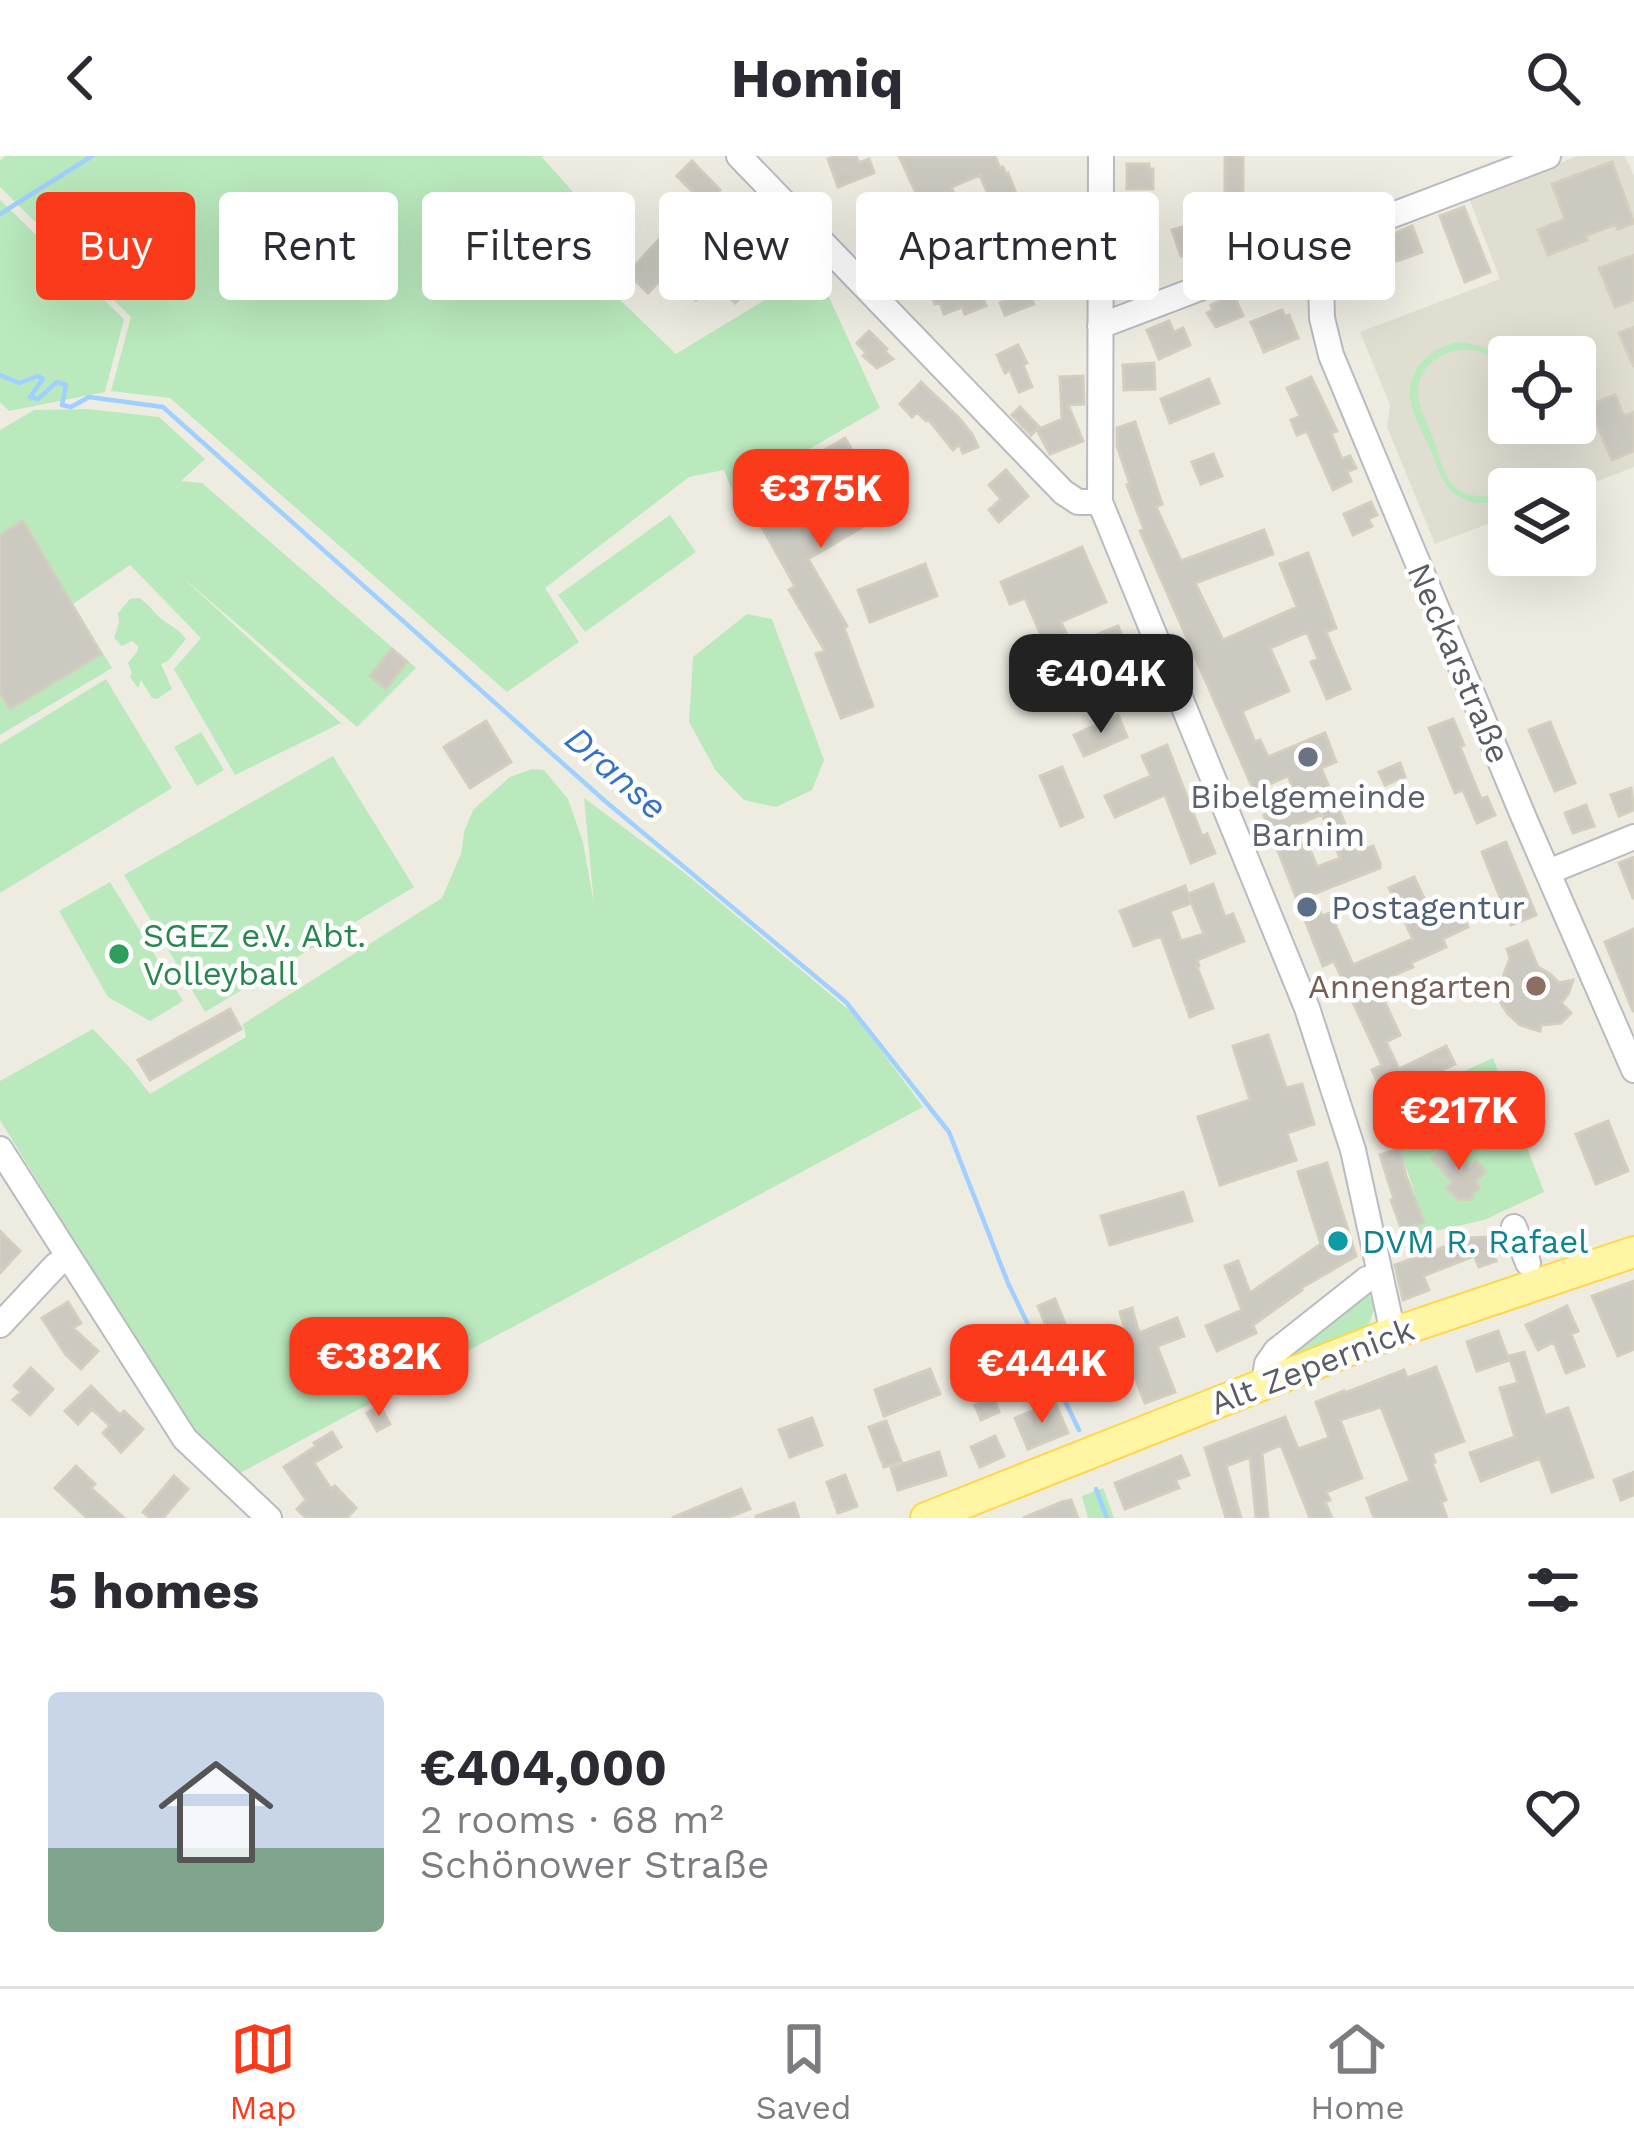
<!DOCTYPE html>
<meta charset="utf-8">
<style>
:root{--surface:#fff;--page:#f2f2f3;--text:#2b2b33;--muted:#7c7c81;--line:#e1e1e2;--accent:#fa3a1a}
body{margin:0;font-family:"Work Sans",sans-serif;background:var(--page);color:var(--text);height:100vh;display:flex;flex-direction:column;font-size:45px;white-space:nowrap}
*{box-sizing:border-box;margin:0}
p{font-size:39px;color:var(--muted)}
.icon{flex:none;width:66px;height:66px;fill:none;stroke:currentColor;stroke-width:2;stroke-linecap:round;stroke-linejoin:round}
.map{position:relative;height:1362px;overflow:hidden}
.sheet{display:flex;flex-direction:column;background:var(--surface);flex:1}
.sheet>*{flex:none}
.guide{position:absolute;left:36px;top:36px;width:1563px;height:108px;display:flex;gap:24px}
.tools{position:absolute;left:1488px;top:180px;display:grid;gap:24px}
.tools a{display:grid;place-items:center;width:108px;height:108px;border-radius:12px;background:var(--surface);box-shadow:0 12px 48px #0002;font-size:60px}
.price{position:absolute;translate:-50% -102px;padding:0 27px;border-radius:24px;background:var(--accent);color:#fff;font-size:39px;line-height:78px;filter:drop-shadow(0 3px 6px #0008)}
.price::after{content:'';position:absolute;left:50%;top:72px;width:36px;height:27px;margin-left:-18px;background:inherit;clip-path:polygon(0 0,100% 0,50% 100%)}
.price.selected{background:#222;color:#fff}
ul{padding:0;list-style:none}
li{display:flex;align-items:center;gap:36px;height:300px;padding:0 48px}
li+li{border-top:3px solid var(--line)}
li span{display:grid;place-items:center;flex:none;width:336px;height:240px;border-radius:12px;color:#555}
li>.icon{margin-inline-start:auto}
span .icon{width:144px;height:144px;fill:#fffc;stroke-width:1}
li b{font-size:51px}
h2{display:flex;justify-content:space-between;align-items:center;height:144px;padding:0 48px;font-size:51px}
.tag{padding:0 42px;border-radius:12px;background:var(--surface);box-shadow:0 12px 48px #0002;font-size:42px;line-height:108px}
.tag.selected{background:var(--accent);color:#fff}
header{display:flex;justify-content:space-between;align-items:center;height:156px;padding:0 48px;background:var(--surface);font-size:54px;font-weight:700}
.dock{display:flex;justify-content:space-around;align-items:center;height:168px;border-top:3px solid var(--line);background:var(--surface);font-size:33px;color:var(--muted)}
.dock a{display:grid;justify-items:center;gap:6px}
.dock .selected{color:var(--accent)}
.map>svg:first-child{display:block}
</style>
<header><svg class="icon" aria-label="back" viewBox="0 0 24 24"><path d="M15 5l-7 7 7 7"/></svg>Homiq<svg class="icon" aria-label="search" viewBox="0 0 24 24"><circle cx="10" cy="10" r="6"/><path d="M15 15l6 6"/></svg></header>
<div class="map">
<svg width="1634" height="1362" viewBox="0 0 1634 1362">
<rect width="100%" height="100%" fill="#eeece1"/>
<!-- education -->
<path fill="#e0ded1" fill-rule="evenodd" d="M1578,0h47l9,20v291l-59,23 -66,-1v27l-74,28 -48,-117 3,-22 -30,-73 140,-53 -31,-81zM1509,201h66v66h-66z"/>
<!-- green -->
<path fill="#bae9bd" d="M5,0h536l50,56 -36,25 121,117 140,-85 64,139 -147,85 -9,-23 -35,7 -144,111 34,54 -72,50 -337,-294 -59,-7 20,-74 -131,-130v-26z
M0,44l124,119 -19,73 -96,19 -9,-9z
M1456,186c29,2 53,11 53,44 -8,-19 -16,-34 -38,-36 -29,-3 -59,20 -52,51 3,11 9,24 13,35 6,13 9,32 17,44 13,20 41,19 60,10v8c-18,7 -40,8 -55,-5 -13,-9 -17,-28 -23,-42 -7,-16 -19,-36 -21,-54 -3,-28 22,-49 46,-55z
M88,253l71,8 46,42 -24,22 21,2 214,185 -59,59 -176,-151 160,147 -106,52 -61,-106 27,-31 -71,-73 -57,39 39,64 -112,67v-305l34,-20z
M670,359l26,37 -111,80 -27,-37z
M139,442c9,5 12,11 19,18 9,9 21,12 28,23l-18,22 -7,3 11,25 -15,10 -5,-1 -11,-18 -3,8 -8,-11 2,-4 -4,-10 9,-11 1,-6 -6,-5 -10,5 -8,-8 5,-15 -1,-10 12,-14z
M747,458l25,5 52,141 -12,30 -36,17 -32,-7 -28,-29 -27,-49 4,-65z
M106,523l66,109 -172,105v-149z
M201,576l23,38 -27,16 -23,-39z
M333,600l81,131 -209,125 -81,-137z
M532,613l12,1 24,29 15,43 11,62 -10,-106 102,76 169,141 68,92 -683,366 -50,-45 -118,-191 -72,-117v-39l93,-52 36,38 21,27 96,-57 -3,-13 199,-126 19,-44 3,-22 9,-22 37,-33z
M110,726l73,119 -33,20 -42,-24 -49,-86z
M1493,902l51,134 -60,28 -67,15 -4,-9 11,-5 -38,-114z
M1369,1136l5,17 -7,21 -91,40 5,-12z
M1103,1332l11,30h-26l-6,-22z"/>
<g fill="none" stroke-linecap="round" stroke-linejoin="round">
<!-- stream -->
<path stroke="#a0d0ff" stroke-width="4.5" d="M0,58l92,-58
M0,219l19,8 19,-7 5,3 -13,18 8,2 19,-17 9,3 -4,20 9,2 18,-10 74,10 442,394 241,201 103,130 59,151 71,147
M1096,1333l11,29"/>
</g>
<!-- building -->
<path fill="#cbc9c0" stroke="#d3cebe" stroke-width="3" fill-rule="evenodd" d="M836,0h20l3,7 10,-4 5,14 -36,14 -10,-28z
M899,0h96l5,12 3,-1 3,7 2,-1 17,43 -24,10 -21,-51 -29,12 5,12 -10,3 8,19 -21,9z
M1225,0h18v50h-18z
M692,5l28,29 -5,6 51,52 12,-12 19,20 -22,22 -27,-28 -19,19 -16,-17 19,-19 -27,-28 -11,11 -12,-11 12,-12 -17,-17z
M1612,6l22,61 -16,6 -2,-5 -31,12 2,4 -39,15 -10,-25 27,-11 -13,-35z
M1127,8h22v5h4v20h-26z
M1065,44l2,75h-26l1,-46 -4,1 -5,-22z
M1464,51l26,65 -25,10 -25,-66z
M1186,70l3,9 10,-3 6,17 -24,7 -9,-26z
M1412,70l10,26 -25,9 -9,-25z
M666,76l22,21 -6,6 28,27 -14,14 -28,-28 -20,21 -20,-20z
M1129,86h23v23l-23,-1z
M1634,99v45l-19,7 -16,-39z
M737,121l12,12 -14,14 -12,-12z
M960,122l8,18 12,-5 6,15 -21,8 -3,-7 -18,7 -4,-11 -5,1 -6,-16z
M1029,136l5,12 -29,11 -5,-12z
M1234,139l9,21 -27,11 -9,-14 6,-3 -2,-5z
M1282,154l3,7 4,-2 9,23 -34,14 -13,-30z
M1169,165l5,11 9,-4 7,17 -31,14 -12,-29z
M1634,171v40l-15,-34z
M869,175l18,18 -2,3 8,7 -16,9 -14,-12 3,-3 -9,-10z
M1525,188l18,1 2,12h-30z
M1018,189l9,18 -4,2 9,22 -13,5 -9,-22 -5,3 -8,-18z
M1154,207l1,26 -31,1 -1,-25z
M1083,220l1,28 -16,1 15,36 -33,13 -13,-24 25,-11 -2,-42z
M1311,221l26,54 -6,2 11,26 8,-3 6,12 -9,4 4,9 -18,9 -26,-59 -10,4 -6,-15 9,-4 -13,-28z
M1209,223l10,24 -49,20 -9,-24z
M921,226l38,36 13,16 6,13 -15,6 -4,-9 -6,6 -25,-31 -2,2 -9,-9 -5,5 -12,-13z
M1615,239l9,21 10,-4v39l-22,9 -23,-55z
M1020,251l19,20 -8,8 -19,-20z
M1135,266l27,82 -6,3 25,54 83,-31 9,24 -78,29 28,57 74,-33 -17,-43 28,-11 28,75 -10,4 24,57 -23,10 -16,-37 7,-3 -11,-27 -37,16 19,43 -47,20 13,31 5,-2 8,17 57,-24 11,29 -15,6 36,84 16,-6 7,17v5l-67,26 9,22 8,-3 23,52 60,-26 -24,-51 25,-11 18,38 25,-12 11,24 -25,12 3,8 -35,16 2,4 -37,16 24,52 -14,7 13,27 47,-23 9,18 -49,23 4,8 -21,10 -17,-35 10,-5 -48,-104 -11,5 -59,-151 34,-14 -10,-25 -34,15 -114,-260 4,-2 -17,-44 3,-1 -13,-38v-18zM1322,658l18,44 -23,9 -8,-20 -6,3 -9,-24z
M845,282l43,74 -80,47 39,67 -3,2 29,78 -32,12 -25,-64 9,-3 -36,-61 6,-4 -50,-89z
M1213,298l9,22 -21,8 -9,-22z
M1006,314l22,26 -29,26 -10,-12 12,-11 -12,-14z
M1371,346l6,13 -9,4 4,7 -19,9 -9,-21z
M23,365l78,133 -91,55 -10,-16v-158z
M1082,391l24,55 -45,20 5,11 -22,9 -19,-44 -15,6 -9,-22z
M925,408l12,32 -67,26 -12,-32z
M1118,470l27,69 -32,12 -7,-21 9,-3 -19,-48z
M392,493l15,13 -21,27 -16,-13z
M1118,559l9,22 -43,19 -10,-21z
M1453,563l11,26 -4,2 21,52 6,-2 8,18 -18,8 -14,-33 -8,3 -26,-65z
M486,565l25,41 -41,26 -26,-41z
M1550,566l25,61 -20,8 -26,-61z
M1167,589l35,91 5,-2 8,19 -24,10 -26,-68 -50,22 -10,-21 46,-20 -9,-20z
M1400,607l5,14 -20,8 -6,-13z
M1062,611l21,50 -22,9 -21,-50z
M1631,632l3,22 -15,6 -8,-21z
M1586,649l8,21 -21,7 -8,-20z
M1506,686l30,73 -25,10 -29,-73z
M1634,701v41h-1l-14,-35z
M1213,728l12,33 8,-3 11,27 -47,19 2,6 -2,1 16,41 -23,9 -29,-81 -27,10 -14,-35 65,-25 6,17 -21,8 11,30 23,-7 -16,-40z
M1634,773v82h-1l-28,-69z
M1527,785l11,26 12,7 9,9 14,-3 -5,14 -7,9 10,10 -10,10 -20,2 -1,6 -20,-6 -12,-11 -8,-12 5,-2 -3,-20 8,-22 -3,-9z
M230,853l11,20 -91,51 -12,-20z
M1268,879l18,53 16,-4 12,40 -27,9 9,27 -76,25 -22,-68 52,-17 -17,-54z
M1608,965l20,50 -32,13 -20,-50z
M1448,987l22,23 6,-5 10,10 -10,10 3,7 -6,5 -1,6 -13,1 -12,-12 6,-6 -21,-23z
M1400,993l6,27 18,46 -22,8 -11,-30 3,-1 -14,-44z
M1327,1007l29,93 -55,32 1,2 -49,35 3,8 -39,18 -11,-25 36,-16 -17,-44 13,-5 12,32 71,-49 -23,-72z
M1183,1036l9,29 -82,24 -9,-29z
M0,1075l20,20 -20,22z
M1487,1081l9,24 -17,6 -5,-11 -51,20 6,14 -26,10 -8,-35 74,-27z
M1634,1125v68l-16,7 -26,-60z
M1055,1143l23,57 -17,7 -23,-57z
M68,1146l13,21 -8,5 25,23 -17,18 -15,-14 -24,-37z
M1567,1150l11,25 -7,3 13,32 -18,7 -12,-31 -16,8 -12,-25z
M1132,1152l7,25 38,-15 7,18 -27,10 18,46 -30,11 -16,-42 -48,6 -3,-11 49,-19 -7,-25z
M1498,1175l11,29 -32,11 -10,-29z
M1524,1196l21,64 23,-8 25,69 -41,15 -12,-34 -59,23 -11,-28 45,-16 -15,-49 18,-5 -9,-27z
M1436,1211l28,74 -32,12 3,9 -3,1 14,37 -5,2 6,16h-73l-7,-20 43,-17 -29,-74 -41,13 22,58 -36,14 4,8 -5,2 7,16h-22l-29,-73 -19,8 6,65h-12l-6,-61 -24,9 15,52h-15l-21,-70 80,-31 13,32 31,-11 -13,-36 28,-11 1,2 59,-23 3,8z
M31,1212l22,21 -23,26 -17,-15 8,-8 -7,-6z
M930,1213l10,25 -56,22 -9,-26z
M91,1230l29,29 4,-4 19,18 -22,23 -18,-19 7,-7 -18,-17 -14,15 -13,-13z
M993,1241l6,15 -18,8 -6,-15z
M1055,1246l13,31 -40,16 -13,-31z
M380,1250l10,18 -13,7 -10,-18z
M812,1262l10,27 -32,12 -11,-27z
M886,1265l15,40 -17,6 -15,-40z
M332,1276l9,15 -27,16 17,26 4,-3 21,22 -9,10h-41l-9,-9 9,-9 -22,-33 32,-21 -2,-3z
M995,1280l9,20 -24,11 -9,-20z
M939,1296l7,23 -48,15 -7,-22z
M1181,1300l8,19 -14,5 4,8 -54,21 -10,-26z
M76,1310l19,18 -4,4 33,30h-37l-32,-30z
M1634,1316v23l-13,5 -7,-20z
M845,1319l12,31 -19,7 -11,-31z
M174,1320l14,13 -25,29h-13l-7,-6z
M741,1333l9,20 -23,9h-55z
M1071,1344l7,18h-55l39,-16z
M794,1347l5,15h-43v-2z"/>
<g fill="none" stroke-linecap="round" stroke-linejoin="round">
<!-- minor casing -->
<g stroke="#b9bbc1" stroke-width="28">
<path id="minor" d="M739,0l324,336 15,10h22
M1101,0l-1,346 207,506 46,142 40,183
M1305,94l16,34 1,34 9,37 193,463 110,252
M1100,170l448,-170
M1548,716l86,-35
M0,993l185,290 84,79
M1514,1071l14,36
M0,1169l56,-60 12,-7
M1264,1229l3,-21 9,-13 91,-72 12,-3"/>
</g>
<!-- major casing -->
<g stroke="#ffd749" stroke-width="34">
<path id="major" d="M926,1362l467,-185 241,-81"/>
</g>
<!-- minor -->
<use href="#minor" stroke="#fff" stroke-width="24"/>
<!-- major -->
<use href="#major" stroke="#fff6a5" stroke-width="30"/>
</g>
<!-- markers -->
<circle fill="#6b7280" stroke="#fff" stroke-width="4.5" cx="1308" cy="601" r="12"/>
<circle fill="#5c6f8a" stroke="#fff" stroke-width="4.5" cx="1307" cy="751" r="12"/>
<circle fill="#2e9e5b" stroke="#fff" stroke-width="4.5" cx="119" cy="798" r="12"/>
<circle fill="#8d6e63" stroke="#fff" stroke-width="4.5" cx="1536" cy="830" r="12"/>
<circle fill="#0f9aa8" stroke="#fff" stroke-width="4.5" cx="1338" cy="1085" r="12"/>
<g text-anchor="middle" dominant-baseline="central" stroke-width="9" stroke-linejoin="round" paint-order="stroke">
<!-- street labels -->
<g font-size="33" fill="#595d63" stroke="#fff">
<text transform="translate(1459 507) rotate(67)">Neckarstraße</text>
<text transform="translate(1312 1210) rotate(-21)">Alt Zepernick</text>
</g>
<!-- worship labels -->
<g font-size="33" fill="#5b616d" stroke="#fff">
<text x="1308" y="640">Bibelgemeinde<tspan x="1308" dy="38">Barnim</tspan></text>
</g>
<!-- service labels -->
<g font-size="33" fill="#4e5e75" stroke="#fff" text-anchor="start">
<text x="1331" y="751">Postagentur</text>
</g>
<!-- leisure labels -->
<g font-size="33" fill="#27864d" stroke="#fff" text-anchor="start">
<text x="143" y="779">SGEZ e.V. Abt.<tspan x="143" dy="38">Volleyball</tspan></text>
</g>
<!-- education labels -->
<g font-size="33" fill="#785e54" stroke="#fff" text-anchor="end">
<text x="1512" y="830">Annengarten</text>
</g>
<!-- culture labels -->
<g font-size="33" fill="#0d838f" stroke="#fff" text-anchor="start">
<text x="1362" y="1085">DVM R. Rafael</text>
</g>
<!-- water labels -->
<g font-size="36" font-style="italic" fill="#3572c5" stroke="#fff">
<text transform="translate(616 617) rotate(41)">Dranse</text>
</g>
</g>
</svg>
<div class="tools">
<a><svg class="icon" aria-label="locate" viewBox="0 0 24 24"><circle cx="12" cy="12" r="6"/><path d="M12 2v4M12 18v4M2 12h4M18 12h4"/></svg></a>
<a><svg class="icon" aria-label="layers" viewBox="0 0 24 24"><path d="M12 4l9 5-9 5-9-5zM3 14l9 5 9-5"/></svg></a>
</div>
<b class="price" style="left:821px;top:395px">€375K</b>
<b class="price selected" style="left:1101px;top:580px">€404K</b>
<b class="price" style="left:1459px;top:1017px">€217K</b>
<b class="price" style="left:379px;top:1263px">€382K</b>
<b class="price" style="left:1042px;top:1270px">€444K</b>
<div class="guide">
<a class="tag selected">Buy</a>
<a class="tag">Rent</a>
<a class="tag">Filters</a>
<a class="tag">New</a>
<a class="tag">Apartment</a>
<a class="tag">House</a>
</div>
</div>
<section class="sheet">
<h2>5 homes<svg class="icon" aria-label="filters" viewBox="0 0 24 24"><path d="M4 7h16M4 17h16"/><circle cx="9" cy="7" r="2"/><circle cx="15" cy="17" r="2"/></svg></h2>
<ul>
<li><span style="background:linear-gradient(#c9d6e8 65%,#7fa58c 0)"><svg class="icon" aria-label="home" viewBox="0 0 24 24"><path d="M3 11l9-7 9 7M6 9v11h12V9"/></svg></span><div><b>€404,000</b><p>2 rooms · 68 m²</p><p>Schönower Straße</p></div><svg class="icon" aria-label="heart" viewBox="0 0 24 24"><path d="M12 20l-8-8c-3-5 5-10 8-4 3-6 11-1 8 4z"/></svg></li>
</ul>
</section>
<nav class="dock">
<a class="selected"><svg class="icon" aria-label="map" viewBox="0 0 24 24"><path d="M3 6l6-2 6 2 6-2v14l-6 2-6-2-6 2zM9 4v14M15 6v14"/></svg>Map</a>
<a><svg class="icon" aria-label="saved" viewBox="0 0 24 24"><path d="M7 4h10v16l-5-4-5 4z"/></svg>Saved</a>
<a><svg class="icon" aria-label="home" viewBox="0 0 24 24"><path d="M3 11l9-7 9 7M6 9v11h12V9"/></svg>Home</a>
</nav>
